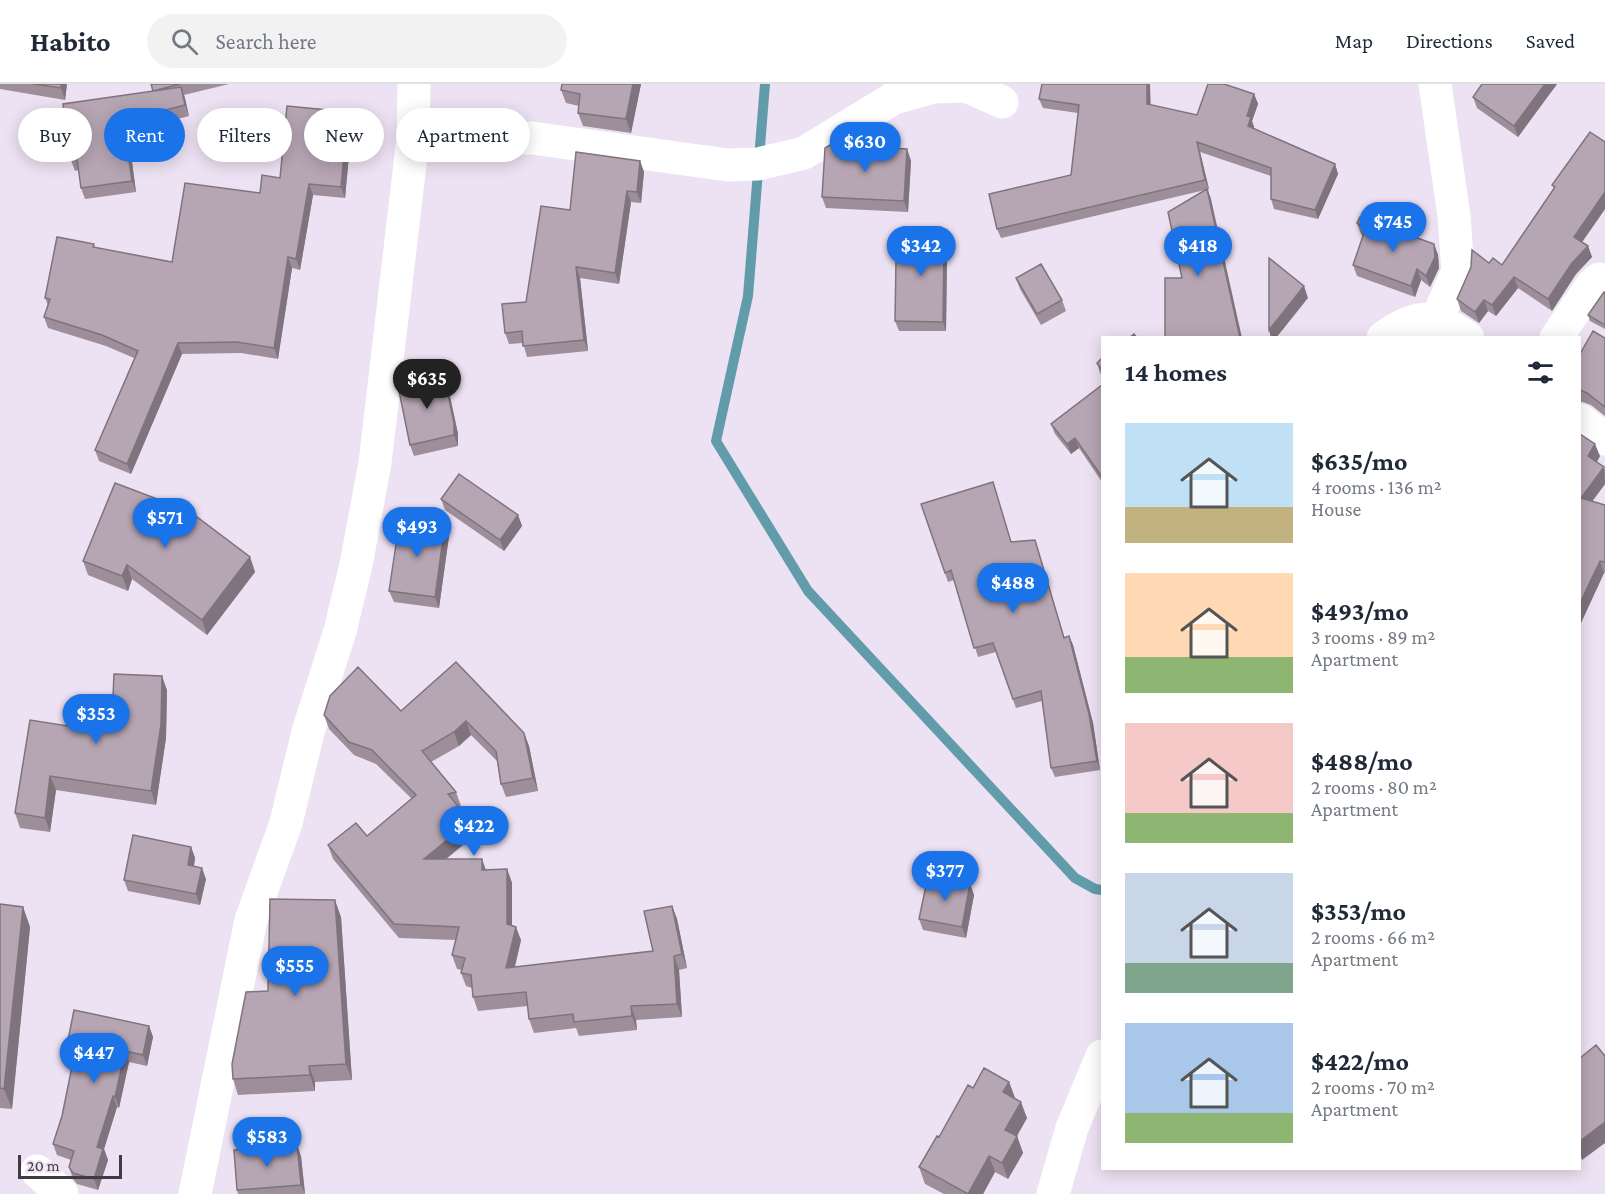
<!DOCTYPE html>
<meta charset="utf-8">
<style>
:root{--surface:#fff;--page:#f2f2f3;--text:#1f2937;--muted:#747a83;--line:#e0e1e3;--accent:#1a73e8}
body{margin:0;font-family:"Crimson Pro",serif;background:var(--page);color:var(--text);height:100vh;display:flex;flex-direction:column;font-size:22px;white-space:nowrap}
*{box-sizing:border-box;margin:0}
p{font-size:20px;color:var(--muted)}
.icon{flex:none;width:33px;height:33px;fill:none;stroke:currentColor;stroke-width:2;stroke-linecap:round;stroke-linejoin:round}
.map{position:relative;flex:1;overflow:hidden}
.details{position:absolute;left:1101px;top:252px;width:480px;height:834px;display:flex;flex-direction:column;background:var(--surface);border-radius:0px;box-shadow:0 3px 15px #0003}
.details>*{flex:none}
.top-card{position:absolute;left:18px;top:24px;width:570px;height:54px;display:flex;gap:12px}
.scale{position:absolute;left:18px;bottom:15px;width:104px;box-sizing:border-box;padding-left:6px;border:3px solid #403b42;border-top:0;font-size:16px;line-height:21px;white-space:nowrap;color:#403b42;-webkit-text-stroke:4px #ede2f3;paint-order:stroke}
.price{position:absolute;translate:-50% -51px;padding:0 14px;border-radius:21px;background:var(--accent);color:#fff;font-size:20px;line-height:39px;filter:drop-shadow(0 2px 3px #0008)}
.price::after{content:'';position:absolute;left:50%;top:36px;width:18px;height:14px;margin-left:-9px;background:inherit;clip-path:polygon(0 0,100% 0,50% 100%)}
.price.on{background:#222;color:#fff}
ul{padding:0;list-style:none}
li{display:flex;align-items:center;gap:18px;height:150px;padding:0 24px}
li span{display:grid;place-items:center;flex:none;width:168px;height:120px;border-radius:0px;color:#555}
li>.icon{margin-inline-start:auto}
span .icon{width:72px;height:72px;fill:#fffc;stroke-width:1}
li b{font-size:26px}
h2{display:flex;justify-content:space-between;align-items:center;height:72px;padding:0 24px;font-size:26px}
.tag{padding:0 21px;border-radius:27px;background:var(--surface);box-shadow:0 3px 15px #0003;font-size:21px;line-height:54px}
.tag.on{background:var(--accent);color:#fff}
header{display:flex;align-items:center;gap:36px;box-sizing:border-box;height:84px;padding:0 30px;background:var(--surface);border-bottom:2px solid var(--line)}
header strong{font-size:28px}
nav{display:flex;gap:33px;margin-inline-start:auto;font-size:21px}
.search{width:420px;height:54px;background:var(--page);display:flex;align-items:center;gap:15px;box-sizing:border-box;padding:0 21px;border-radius:33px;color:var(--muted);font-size:22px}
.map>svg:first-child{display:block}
</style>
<header>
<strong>Habito</strong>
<div class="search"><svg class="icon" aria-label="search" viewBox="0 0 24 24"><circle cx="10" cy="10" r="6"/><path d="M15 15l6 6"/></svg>Search here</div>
<nav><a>Map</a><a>Directions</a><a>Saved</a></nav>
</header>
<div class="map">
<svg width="1605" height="1110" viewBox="0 0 1605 1110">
<rect width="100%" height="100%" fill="#ede2f3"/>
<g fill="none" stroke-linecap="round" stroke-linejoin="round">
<!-- stream -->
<path stroke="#629cab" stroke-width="10" d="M765,0l-17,212 -32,145 92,150 267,287 20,11 7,1"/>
<!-- street -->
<path stroke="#fff" stroke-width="33" d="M1435,0l19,132 4,55 -22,50
M413,54h119l196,27 30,-1 46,-11 90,-55 39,-11 33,-1 36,16
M1383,254c33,-25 52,-24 85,0
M1556,254l36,-53 7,-6 6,1
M1580,336l25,19
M37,1087l25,23
M195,1110l56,-274 35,-97 22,-91 32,-101 16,-66 19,-102 38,-325 1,-54
M1053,1110l19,-66 30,-72"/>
</g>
<!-- wall -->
<path fill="#9d8e9a" d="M0,0h67l-2,16 -65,-11z
M151,0h78l-45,11 5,21 -61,16 8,60 -51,7 -4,-11 -2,-18 -4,1 -4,-11 82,-69z
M562,0h79l-10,49 -48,-7 -5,-13 1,-7 -13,-3 -5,-13z
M1150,0v21l47,10 57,-21 4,10 -6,17 2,6 -1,1 82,36 3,10 -20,45 -44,-10 -3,-10v-23l-71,-24 9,37 -1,1 3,9 -29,79 23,-88 -204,48 -4,-9 74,-54 7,-62 -35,-5 -4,-9z
M1557,0l-39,53 -41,-29 -4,-11z
M352,39l-7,75 -32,-3 -13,75 -8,-2 -14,91 -37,-6 -59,1 -51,120 -32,-13 -4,-11 39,-92 -28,-12 -58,-18 -4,-11 4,-12 -3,-7 49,-54 1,4 77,14z
M1605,58v67l-23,33 6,4 4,11 -16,17 -24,37 -34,-23 -22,28 -8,-5 -9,12 -18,-12 -4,-12 32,-36 13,2 52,-76 -2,-4z
M907,65l4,12 -3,51 -82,-4 -4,-11z
M640,77l4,11 -3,31 -10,-1 -12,82 -39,-6 8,73 -61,6 -4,-14 -14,1 -4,-11 21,-31z
M1357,139l77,21 4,11 1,13 -9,19 -9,-7 -6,17 -58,-21 -4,-11 10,-29 -2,-2z
M941,143l4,10 2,17 -1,77h-47l-4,-10 9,-61z
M1016,194l46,22 4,11 -25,14 -21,-36z
M1605,208v37l-15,-8 -2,-6z
M1605,254v78l-14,-11 -8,-3h-3v-48z
M1102,274v18l-2,-3 -3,-10z
M1102,301v97l-23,-34 -8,6 -16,-20 -4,-10z
M448,303l10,47v12l-44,10 -4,-11z
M1580,350l20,22 -3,6 8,7v15l-13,17 13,4v68h-1l-24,52z
M441,415l77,16 4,11 -18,25 -59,-41z
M921,420l91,38 23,-2 29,97 5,-1 4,9 20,78 7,47 -45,7 -4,-9 -9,-67 -26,7 -20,-56 -18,5 -24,-77 -6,2z
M445,440l4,12 -10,72 -45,-6 -5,-11z
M250,473l5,15 -48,63 -75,-56 -4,12 -40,-16 -5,-14z
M456,578l68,71 5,13 9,45 -32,6 -5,-13 -4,-23 -26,-26 -12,11 -28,16 25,30 5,14 -3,1 12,14 5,14 -29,24 40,10h21l5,14v42l9,15 -6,27 138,-16 19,-45 5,13 10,49 -8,2 3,47 -46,3 1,10 -58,6 -3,-8 -42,5 -5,-14 -1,-13 -50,5 -5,-14 -1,-9 -6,-2 -5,-13 1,-3 -5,-1 -5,-14 4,-15 -57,-2 -66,-79 -5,-14 39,-9 45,-37 -36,-35 -22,-9 -25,-26 -5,-14 77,-4z
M167,606l-1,48 -10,67 -100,-15 -6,42 -30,-4 -5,-15 53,-87 44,-8z
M191,763l4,11 -1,8 12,13 -6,26 -72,-14 -4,-11z
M970,800l4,11 -8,43 -43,-8 -4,-11z
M0,820l23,3 7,20 -18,182 -12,-1z
M341,833l11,163 -37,2v9l-77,4 -5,-16 35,-88z
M149,942l4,11 -6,29 -18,-4 -10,46 -2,-1 -13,42 4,11 -10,30 -21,-6 -4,-5 -4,-12 2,-7 -14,-5 -4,-11 9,-28 13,-64h-3l-4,-12z
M1009,998l6,16v1l12,19 -10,18 6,17 -15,26 -13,-7 -12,22h-39l-19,-10 -6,-17 54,-79z
M301,1072l4,38h-67l-1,-4z"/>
<!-- shaded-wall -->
<path fill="#7f747d" d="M61,0h6l-2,16 -4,-12z
M633,0h8l-10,49 -5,-14z
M1147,0h3l1,29 -4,-9z
M1545,0h12l-39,53 -4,-11z
M181,3l4,11 4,18 -4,-11z
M1254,10l4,10 -6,17 2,6 -3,8 -3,-9 -1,-10z
M348,28l4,11 -7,75 -4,-11z
M123,37l5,11 8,60 -4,-11z
M1197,58l3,10 9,37 -4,-9z
M907,65l4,12 -3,51 -4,-11z
M640,77l4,11 -3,31 -4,-11z
M1335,80l3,10 -20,45 -3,-9z
M309,100l4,11 -13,75 -4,-11z
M1207,105l4,10 31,139h-2z
M627,107l4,11 -12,82 -4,-11z
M1605,108v17l-27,39 -4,-11z
M941,143l4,10 2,17 -1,77 -3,-9z
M1434,160l4,11 1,13 -9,19 -4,-11z
M1588,162l4,11 -16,17 -24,37 -4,-12 24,-36z
M288,173l4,11 -14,91 -4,-11z
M576,183l4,11 8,73 -4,-11z
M1417,185l4,11 -6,17 -4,-11z
M1514,193l4,11 -22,28 -4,-11z
M1304,202l4,12 -32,40h-5l-2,-8z
M1484,216l4,11 -9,12 -4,-11z
M178,259l4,11 -51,120 -4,-10z
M444,292l4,11 10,47v12l-4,-11z
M1075,354l4,10 -8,6 -4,-10z
M1595,360l5,12 -7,12 -5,-12z
M1604,383l1,17 -19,26 -5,-12z
M518,431l4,11 -18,25 -4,-11z
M445,440l4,12 -10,72 -4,-11z
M1035,456l3,9 29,98 -3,-9z
M250,473l5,15 -48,63 -5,-15z
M1600,477l4,12 -24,52v-22z
M127,481l5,14 -4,12 -6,-15z
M1069,552l4,9 20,78 7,47 -3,-9z
M162,592l5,14 -1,48 -10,67 -5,-14z
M466,637l5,14 -12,11 -5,-14z
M524,649l5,13 9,45 -5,-13z
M50,692l6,14 -6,42 -5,-14z
M470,737l5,14 -46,38 -5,-14z
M191,763l4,11 -3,18 -4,-11z
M482,775l5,14 -5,-3z
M202,784l4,11 -6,26 -4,-11z
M507,785l5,14v55l-5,-14z
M970,800l4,11 -8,43 -4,-11z
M335,816l6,17 11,163 -6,-16z
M672,822l5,13 10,49 -5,-14z
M23,823l7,20 -18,182 -8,-20z
M516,843l5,13 -10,42 -5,-14z
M674,872l5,14 3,47 -5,-13z
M631,922l5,14 1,10 -5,-14z
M149,942l4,11 -6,29 -4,-11z
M125,967l4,11 -10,46 -4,-11z
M309,982l6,16v9l-5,-16z
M1009,998l6,16 -6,11 -6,-17z
M113,1012l4,11 -13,42 4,11 -10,30 -4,-11 3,-32z
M1021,1018l6,16 -16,28 -6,-16z
M1605,1038v21l-23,17 -2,-6v-13z
M1017,1052l6,17 -15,26 -6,-16z
M297,1061l4,11 4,38 -4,-9z
M989,1072l6,16 -12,22h-15z"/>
<!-- building -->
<path fill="#b6a5b3" stroke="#7f747d" stroke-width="1.5" d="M33,0h28v4z
M151,0h29l-27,7z
M562,0h71l-7,35 -48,-6 2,-19 -19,-4z
M1042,0h105v20l50,11 11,-31h16l30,10 -7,22 4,1 -3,9 87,38 -20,46 -44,-11v-31l-74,-26 8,38 -208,49 -8,-35 82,-19 8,-70 -40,-6z
M1482,0h63l-31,42 -41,-29z
M181,3l4,18 -62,16 9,60 -51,7 -4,-29 -6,1 -8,-56z
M287,22l61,6 -7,75 -32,-3 -13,75 -8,-2 -14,91 -37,-6 -59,1 -51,121 -32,-14 43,-99 -36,-16 -58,-18 6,-18 -5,-1 12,-61 37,7 -1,3 79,15 13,-79 75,10 2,-18 18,3z
M1590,48l15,10v50l-31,45 14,9 -16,17 -24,36 -34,-22 -22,28 -8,-5 -9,12 -18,-13 14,-32 1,-17 17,13 4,-5 9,7 53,-78 -3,-2z
M830,61l77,4 -3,52 -82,-4 3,-49z
M576,68l64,9 -3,31 -10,-1 -12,82 -39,-6 8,73 -61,6 -1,-15 -17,2 -3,-29 24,-2 15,-96 29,4z
M1207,105l33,149h-75v-60h17l-14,-66z
M1360,133l74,27 1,13 -9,19 -9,-7 -6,17 -58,-21 12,-35 -8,-7z
M941,143l3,17 -1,78 -48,-1 1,-61h8l-4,-27z
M1269,174l35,28 -35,44z
M1041,180l21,36 -25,14 -21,-36z
M1604,208h1v33l-17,-10z
M1593,247l12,7v69l-18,-14 -7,-3v-36z
M1134,250l3,4h-8z
M1102,274v12l-5,-7z
M444,292l10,47v12l-44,10 -12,-59z
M1102,301v92l-27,-39 -8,6 -16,-20z
M1580,350l15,10 -7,12 16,11 -23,31 24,7v57l-5,-1 -20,42z
M459,390l59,41 -18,25 -59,-41z
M993,398l18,60 24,-2 29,98 5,-2 20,78 8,47 -46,7 -10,-77 -28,8 -20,-56 -19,5 -23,-78 -6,3 -24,-69z
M115,399l74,28 61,46 -48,63 -75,-55 -5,11 -39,-15z
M400,434l45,6 -10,73 -46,-6z
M456,578l68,71 9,45 -32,6 -5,-33 -30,-30 -12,11 -32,19 34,41 -8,2 22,27 -46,38h58v11l25,-1v55l9,3 -10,41 147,-17 -9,-40 28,-5 10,48 -8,2 3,48 -46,2 1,10 -58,6 -1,-8 -44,5 -3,-27 -53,5 -2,-22 -10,-2 4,-15 -13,-3 7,-28 -65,-3 -66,-79 28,-22 11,13 49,-41 -44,-45 -23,-8 -25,-27 6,-19 28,-29 43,44z
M114,590l48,2 -1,48 -10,67 -101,-15 -5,42 -30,-5 15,-93 38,6 2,-14 42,6z
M133,751l58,12 -3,18 14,3 -6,26 -72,-14z
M928,792l42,8 -8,43 -43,-8z
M270,815l65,1 11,164 -37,2 1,9 -77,4 -1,-15 14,-72 22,-1z
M0,820l23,3 -19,182 -4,-1z
M74,926l75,16 -6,29 -18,-4 -10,46 -2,-1 -16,51 6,2 -9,30 -21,-6 -4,-6 5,-16 -21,-7 9,-28 15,-74 -9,-2z
M1596,961l9,11v66l-25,19v-83z
M984,984l25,14 -6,10 18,10 -16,28 12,6 -15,27 -13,-7 -21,38 -49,-27 18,-31 2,1 29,-52 5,3z
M297,1061l4,40 -64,5 -3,-40z"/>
</svg>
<div class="scale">20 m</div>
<b class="price" style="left:865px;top:89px">$630</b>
<b class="price" style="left:1393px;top:169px">$745</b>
<b class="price" style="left:921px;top:193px">$342</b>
<b class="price" style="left:1198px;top:193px">$418</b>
<b class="price on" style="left:427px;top:326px">$635</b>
<b class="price" style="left:165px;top:465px">$571</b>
<b class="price" style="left:417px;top:474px">$493</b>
<b class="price" style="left:1013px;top:530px">$488</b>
<b class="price" style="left:96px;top:661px">$353</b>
<b class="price" style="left:474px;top:773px">$422</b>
<b class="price" style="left:945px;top:818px">$377</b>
<b class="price" style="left:295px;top:913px">$555</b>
<b class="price" style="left:94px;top:1000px">$447</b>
<b class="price" style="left:267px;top:1084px">$583</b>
<div class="top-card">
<a class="tag">Buy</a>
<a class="tag on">Rent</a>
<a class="tag">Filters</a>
<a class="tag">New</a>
<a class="tag">Apartment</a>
</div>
<section class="details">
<h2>14 homes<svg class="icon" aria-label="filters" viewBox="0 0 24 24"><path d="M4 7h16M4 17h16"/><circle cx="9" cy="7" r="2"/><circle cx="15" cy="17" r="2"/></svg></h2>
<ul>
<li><span style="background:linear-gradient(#bfe0f5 70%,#c2b280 0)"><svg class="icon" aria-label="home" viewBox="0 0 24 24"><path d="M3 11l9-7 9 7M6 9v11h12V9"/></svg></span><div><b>$635/mo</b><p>4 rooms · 136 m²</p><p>House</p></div></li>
<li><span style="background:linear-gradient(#ffd9b3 70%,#8fb573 0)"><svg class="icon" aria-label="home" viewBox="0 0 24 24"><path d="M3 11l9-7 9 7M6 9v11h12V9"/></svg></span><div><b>$493/mo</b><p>3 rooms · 89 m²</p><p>Apartment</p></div></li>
<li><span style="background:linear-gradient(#f6c9c9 75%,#8fb573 0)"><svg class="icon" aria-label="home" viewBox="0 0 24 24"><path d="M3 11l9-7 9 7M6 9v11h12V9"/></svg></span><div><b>$488/mo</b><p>2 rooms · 80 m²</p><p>Apartment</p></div></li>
<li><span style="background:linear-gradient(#c9d6e8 75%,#7fa58c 0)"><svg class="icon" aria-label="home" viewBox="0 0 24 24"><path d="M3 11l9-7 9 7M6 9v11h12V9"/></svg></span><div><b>$353/mo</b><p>2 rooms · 66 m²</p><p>Apartment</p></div></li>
<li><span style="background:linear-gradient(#a9c7e8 75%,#8fb573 0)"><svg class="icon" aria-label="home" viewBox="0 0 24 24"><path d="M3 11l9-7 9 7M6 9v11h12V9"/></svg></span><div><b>$422/mo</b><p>2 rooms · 70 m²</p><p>Apartment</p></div></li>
</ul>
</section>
</div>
